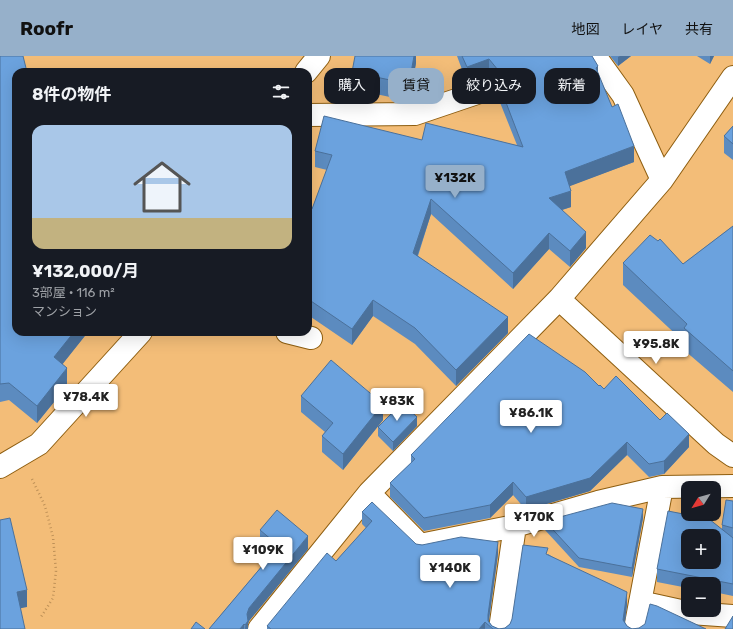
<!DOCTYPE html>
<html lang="ja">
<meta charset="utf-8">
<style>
:root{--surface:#171b24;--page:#20242c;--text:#f1f3f6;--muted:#9ea1a6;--line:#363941;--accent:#96b0ca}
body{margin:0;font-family:Rubik,"Noto Sans JP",sans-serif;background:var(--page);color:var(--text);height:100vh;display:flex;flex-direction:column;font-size:15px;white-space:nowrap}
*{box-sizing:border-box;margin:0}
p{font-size:13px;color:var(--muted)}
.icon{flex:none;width:22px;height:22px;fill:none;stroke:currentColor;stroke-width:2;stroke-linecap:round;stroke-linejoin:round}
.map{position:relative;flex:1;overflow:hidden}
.drawer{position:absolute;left:12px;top:12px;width:300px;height:268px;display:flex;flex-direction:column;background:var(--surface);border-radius:12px;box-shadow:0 4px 16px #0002}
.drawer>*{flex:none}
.guide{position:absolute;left:324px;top:12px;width:349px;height:36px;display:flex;gap:8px}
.needle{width:26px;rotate:233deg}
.tools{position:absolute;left:681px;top:425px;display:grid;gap:8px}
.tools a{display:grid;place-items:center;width:40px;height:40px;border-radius:8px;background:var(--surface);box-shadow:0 4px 16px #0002;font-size:20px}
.price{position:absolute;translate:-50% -34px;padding:0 9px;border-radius:4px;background:#fff;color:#222;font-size:13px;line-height:26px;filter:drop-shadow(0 1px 2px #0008)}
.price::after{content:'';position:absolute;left:50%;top:24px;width:12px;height:9px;margin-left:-6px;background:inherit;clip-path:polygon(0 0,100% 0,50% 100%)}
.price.active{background:var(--accent);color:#111}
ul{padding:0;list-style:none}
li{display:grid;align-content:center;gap:8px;height:212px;padding:0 20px}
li+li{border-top:1px solid var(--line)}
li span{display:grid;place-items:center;height:124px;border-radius:12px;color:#555}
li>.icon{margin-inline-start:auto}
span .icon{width:72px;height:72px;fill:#fffc;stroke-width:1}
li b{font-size:17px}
h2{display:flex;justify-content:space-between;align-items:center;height:48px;padding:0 20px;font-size:17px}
.pill{padding:0 14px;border-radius:12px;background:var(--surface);box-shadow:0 4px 16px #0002;font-size:14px;line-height:36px}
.pill.active{background:var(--accent);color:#111}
header{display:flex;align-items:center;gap:24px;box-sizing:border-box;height:56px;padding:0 20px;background:var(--accent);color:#111}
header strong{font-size:19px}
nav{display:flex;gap:22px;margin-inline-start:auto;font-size:14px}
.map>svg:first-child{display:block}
</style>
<header>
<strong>Roofr</strong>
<nav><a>地図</a><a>レイヤ</a><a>共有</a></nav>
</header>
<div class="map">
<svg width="733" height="573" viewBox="0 0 733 573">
<rect width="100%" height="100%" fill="#f3bd78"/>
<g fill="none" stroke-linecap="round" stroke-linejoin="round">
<!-- minor casing -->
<g stroke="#8e5e10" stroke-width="24">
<path id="minor" d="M595,0l28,39 39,85
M306,16l13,-16
M308,59l107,-1 71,-24
M559,243l157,145 17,12
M287,276l24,6
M0,411l39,-23 102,-112
M369,437l51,52 95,-19 83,-24 64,-15 71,-1
M640,546l50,11 43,3
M259,573l110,-136 190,-194 103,-119 71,-103
M500,573l15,-103
M635,573l27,-142"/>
</g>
<!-- path -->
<path stroke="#bd9057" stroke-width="2.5" stroke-dasharray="1 3" stroke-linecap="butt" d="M32,423l13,27 8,31 3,34 -3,27 -12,19"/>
<!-- minor -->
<use href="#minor" stroke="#fff" stroke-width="22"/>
</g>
<!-- wall -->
<path fill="#5c8bbf" d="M0,0l16,276h72l-26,32 5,22 -30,37 -28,-23 -9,2z
M416,0v7l-7,38 -57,-12v-17z
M457,0h135l6,19 36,87 -65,24 2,21 -9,3 24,38 -16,19 -21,-18 -36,40 -82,-75 -13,42 90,77 -52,53 -41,-42 -42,-28 -21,29 -44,-30v-107l4,1 15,-39 -12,-3v-16l107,-11 95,5 -20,-50v-10l-8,-10 -22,8z
M610,0h21l-13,10z
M697,0h17l-4,8z
M733,70v34l-9,-7v-17z
M733,170v166l-49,-42v-8l-61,-57v-22l60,1z
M599,330l61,34 29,27 -25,27 -15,3 -22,-22 -37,36 -64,19 -13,-15 -23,23 -66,13 -34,-34v-14l21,-20v-8z
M301,340l82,24 -40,50 -21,-18v-16l3,-4 -24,-20z
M417,370l-24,25 -15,-15v-9z
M733,445v95l-19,-4v-8h-26v4l-31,-6v-13l65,-40v-4z
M362,456l54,32 82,10 -9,67 3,5 7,3 6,-1 5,-4 38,-70 79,50 -2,18 2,4 5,3h74h-439v-3l69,-65 30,-33 -4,-4z
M643,462l-11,59 -53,-10 -34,-37v-9z
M260,474l48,19 -59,72 -1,3v5h-39l63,-75 -12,-11z"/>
<!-- shaded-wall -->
<path fill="#4b719b" d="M414,0h2v7l-7,38v-17z
M620,0h11l-13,10v-9z
M710,0h4l-4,8z
M489,3v16l-22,8v-16z
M598,10v16l-2,-14z
M634,90v16l-69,26v-16z
M571,135v16l-22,7v-16z
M431,143v15l-18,55v-16z
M586,176v16l-16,19v-16z
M549,177v16l-36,40v-16z
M373,244v16l-21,29v-16z
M508,261v16l-52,53v-16z
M74,276h14l-34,43v-18z
M67,312v18l-30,37v-17z
M383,348v16l-40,50v-16z
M417,361v9l-24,25v-9z
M689,378v13l-25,27v-13z
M627,386v13l-37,36 -64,19v-13z
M513,426v13l-23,23v-13z
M643,453v9l-11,59v-9z
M308,480v13l-59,72 -1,3v5h-3l2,-15 2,-6z
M498,486v12l-10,71v-10z
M27,534v17l-10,2v-17z
M627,536v12l-3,25 -1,-9z
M485,566v7h-6z
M244,568v5h-4z"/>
<!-- building -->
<path fill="#6ba2de" stroke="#4b719b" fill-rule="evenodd" d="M0,0h23l4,16h-11v260h58l-20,25 13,11 -30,38 -28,-23 -9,1z
M355,0h59l-5,28 -57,-12z
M462,0h130l6,10 -2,2 16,39 6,-3 16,42 -69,26 6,19 -22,7 37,34 -16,19 -21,-18 -36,40 -82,-74 -18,54 95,64 -52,53 -41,-42 -42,-28 -21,29 -44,-30v-91l4,1 20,-54 -17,-4 9,-35 98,24 4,-17 97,24 -26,-68 1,-9 -9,-11 -22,8z
M733,70v18l-9,-8z
M733,170v145l-49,-43 3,-4 -64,-61 27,-28 8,6 2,-2 23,25z
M529,278l56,38 14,14 1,-1 4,4 12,-13 44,44 7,-7 22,21 -25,27 -15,3 -22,-22 -37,36 -64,19 -13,-15 -23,23 -66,13 -34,-35 25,-24 -4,-4z
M331,304l52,44 -40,50 -21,-18 11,-13 -32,-27z
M402,347l15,14 -24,25 -15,-15z
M726,444l7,1v27l-11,-3z
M372,446l44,42 6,1 39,-8 37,5 -10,73v6l4,5 7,3 6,-1 5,-4 2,-5 11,-74 25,3 -2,6 81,38 -4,28 4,6 5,3 7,-1 6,-4 5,-20 7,2 49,23h-213l-8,-7 -6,7h-208l-4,-3 60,-73 9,8 36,-40 -10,-9z
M612,447l31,6 -11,59 -53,-10 -34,-37z
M277,454l31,26 -59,72 -2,6 1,7 -3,4 -1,-1 -4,5h-31l70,-83 -19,-16z
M668,455l41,8 24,19v46l-76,-15zM688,480h26v26h-26z
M10,462l17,72 -10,2 8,37h-25v-109z
M733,560v13h-8z
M196,566l9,7h-14z"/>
</svg>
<div class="tools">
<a><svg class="needle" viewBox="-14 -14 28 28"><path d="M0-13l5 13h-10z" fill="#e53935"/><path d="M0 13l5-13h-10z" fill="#9ea1a6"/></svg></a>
<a>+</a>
<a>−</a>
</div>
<b class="price active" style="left:455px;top:143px">¥132K</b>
<b class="price" style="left:656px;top:309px">¥95.8K</b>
<b class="price" style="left:86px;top:362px">¥78.4K</b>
<b class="price" style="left:397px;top:366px">¥83K</b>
<b class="price" style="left:531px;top:378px">¥86.1K</b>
<b class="price" style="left:534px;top:482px">¥170K</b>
<b class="price" style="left:263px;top:515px">¥109K</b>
<b class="price" style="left:450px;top:533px">¥140K</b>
<div class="guide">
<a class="pill">購入</a>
<a class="pill active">賃貸</a>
<a class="pill">絞り込み</a>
<a class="pill">新着</a>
</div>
<section class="drawer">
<h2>8件の物件<svg class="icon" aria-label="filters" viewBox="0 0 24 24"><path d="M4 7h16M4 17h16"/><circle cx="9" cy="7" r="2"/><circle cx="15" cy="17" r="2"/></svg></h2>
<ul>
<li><span style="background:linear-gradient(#a9c7e8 75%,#c2b280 0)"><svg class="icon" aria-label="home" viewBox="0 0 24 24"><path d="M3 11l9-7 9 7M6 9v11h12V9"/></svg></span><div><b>¥132,000/月</b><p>3部屋 · 116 m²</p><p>マンション</p></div></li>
</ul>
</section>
</div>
